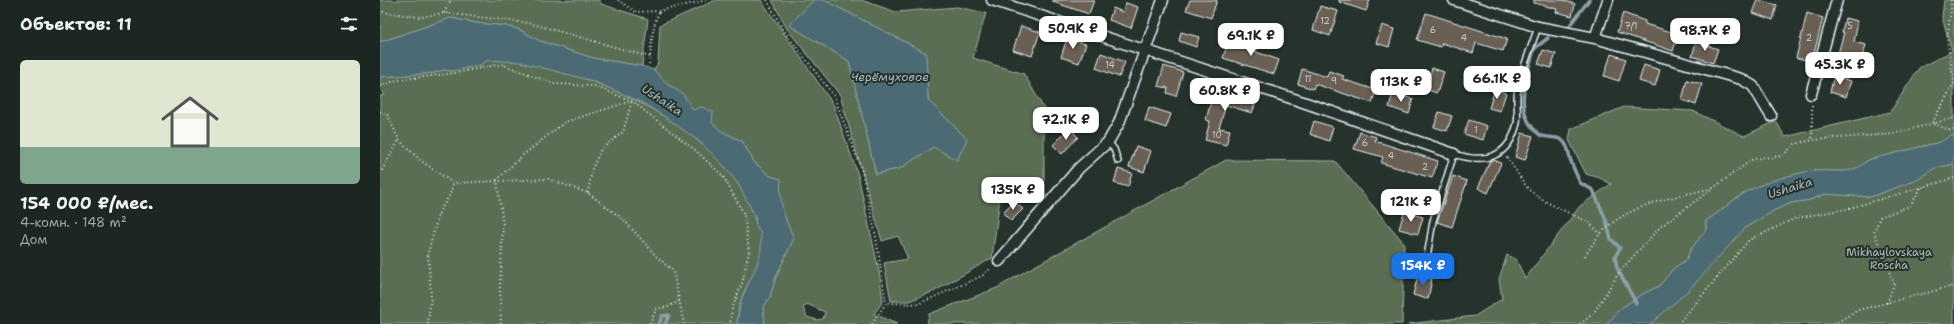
<!DOCTYPE html>
<html lang="ru">
<meta charset="utf-8">
<style>
:root{--surface:#1c2622;--page:#252e2a;--text:#f1f3f6;--muted:#a0a5a5;--line:#3a4340;--accent:#1a73e8}
body{margin:0;font-family:"Shantell Sans",sans-serif;background:var(--page);color:var(--text);height:100vh;display:flex;flex-direction:column;font-size:15px;white-space:nowrap}
*{box-sizing:border-box;margin:0}
p{font-size:13px;color:var(--muted)}
.icon{flex:none;width:22px;height:22px;fill:none;stroke:currentColor;stroke-width:2;stroke-linecap:round;stroke-linejoin:round}
.map{position:relative;flex:1;overflow:hidden}
.drawer{display:flex;flex-direction:column;background:var(--surface);width:380px}
.drawer>*{flex:none}
.price{position:absolute;translate:-50% -34px;padding:0 9px;border-radius:8px;background:#fff;color:#222;font-size:13px;line-height:26px;filter:drop-shadow(0 1px 2px #0008)}
.price::after{content:'';position:absolute;left:50%;top:24px;width:12px;height:9px;margin-left:-6px;background:inherit;clip-path:polygon(0 0,100% 0,50% 100%)}
.price.selected{background:var(--accent);color:#fff}
ul{padding:0;list-style:none}
li{display:grid;align-content:center;gap:8px;height:212px;padding:0 20px}
li+li{border-top:1px solid var(--line)}
li span{display:grid;place-items:center;height:124px;border-radius:6px;color:#555}
li>.icon{margin-inline-start:auto}
span .icon{width:72px;height:72px;fill:#fffc;stroke-width:1}
li b{font-size:17px}
h2{display:flex;justify-content:space-between;align-items:center;height:48px;padding:0 20px;font-size:17px}
main{display:flex;flex:1;min-height:0}
.map>svg:first-child{display:block}
</style>
<main>
<section class="drawer">
<h2>Объектов: 11<svg class="icon" aria-label="filters" viewBox="0 0 24 24"><path d="M4 7h16M4 17h16"/><circle cx="9" cy="7" r="2"/><circle cx="15" cy="17" r="2"/></svg></h2>
<ul>
<li><span style="background:linear-gradient(#dfe7d0 70%,#7fa58c 0)"><svg class="icon" aria-label="home" viewBox="0 0 24 24"><path d="M3 11l9-7 9 7M6 9v11h12V9"/></svg></span><div><b>154 000 ₽/мес.</b><p>4-комн. · 148 m²</p><p>Дом</p></div></li>
</ul>
</section>
<div class="map">
<svg width="1574" height="324" viewBox="0 0 1574 324">
<rect width="100%" height="100%" fill="#26332d"/>
<filter id="ink" filterUnits="userSpaceOnUse"><feTurbulence type="fractalNoise" baseFrequency=".025" numOctaves="2"/><feDisplacementMap in="SourceGraphic" scale="8" xChannelSelector="R" yChannelSelector="G"/><feConvolveMatrix kernelMatrix="1 2 1 2 8 2 1 2 1" color-interpolation-filters="sRGB"/></filter>
<g filter="url(#ink)">
<!-- green -->
<path fill="#5a6e52" stroke="#a1b0a5" fill-rule="evenodd" d="M0,0h219l2,4 47,15 -6,47 -49,-8 -53,-17 -22,-12 -12,-3 -30,-3 -25,-5 -71,24z
M336,0h45l72,104 25,71 21,96 4,30 -9,13 23,10h-132l-2,-16 7,-11 5,-18 19,-41c-9,-16 -16,-40 -14,-59l-10,-3 -16,-14 -12,-21 -19,-9 -30,-22 -10,-15 -16,-11 -13,-14 4,-7 2,-38zM427,304l18,8 -2,7 -6,1 -10,-3 -4,-9z
M392,0h42l-25,25 60,36 27,113 25,-6 32,-21 34,-8 -39,-39 -2,-47 -102,-53h37l35,12 61,-5 29,6 -13,45 51,16 20,35v77l-18,11h-26l-8,61 -57,33 -26,10h-18l-7,-38 24,-4 -10,-23 -16,5 -42,-146 -53,-66z
M1564,0h10v136l-14,6 -72,18c-18,17 -33,9 -55,11 -18,2 -55,13 -70,23 -13,8 -24,19 -37,27v9l-15,19 -5,11 -12,8 -15,18 -20,10 -19,13 -13,15h-199l67,-8 27,-17 -3,-20 8,-24 9,4 9,20 55,-73 31,-22 -11,-6 -14,-4 -17,-34 2,-11 53,-22 69,4 51,25 32,-15 9,16 105,-25 29,-44 33,-17 -10,-34z
M108,60c11,1 23,0 34,2 83,14 210,73 234,161 1,4 4,8 5,11 6,24 -13,45 -20,66 -3,7 -3,16 -4,24h-357v-228l5,-1 -5,-6v-12l54,-4 9,-3 9,1 28,-6z
M846,160l109,1 69,82 -2,81h-475l2,-10 68,-26 27,-16z
M1574,164v160h-304l70,-69 26,-28 29,-17 16,-7 19,-3 15,-6 45,3 47,-17 18,-12z"/>
<!-- water -->
<path fill="#4c6a73" stroke="#8aa0a8" d="M434,0h10l102,53 2,47 39,39 -10,21 -24,-13 -32,21 -25,6 -27,-113 -60,-36z
M71,18l25,5 30,3 12,3 22,12 53,17 49,8 12,4 13,14 16,10 10,16 9,-3 11,5 -1,11 11,9 19,9 12,21 16,14 11,3c-3,19 4,43 13,59l-19,41 -5,18 -7,11 2,16h-28l4,-24 16,-35 4,-15v-16l-5,-9 -1,-9 -17,-32 -14,-18 -24,-24 -32,-23 -25,-16 -50,-22 -73,-19 -32,-2 -8,5 -28,6 -9,-1 -9,3 -54,4v-35z
M1570,136h4v28l-19,4 -18,12 -47,17 -45,-3 -15,6 -19,3 -16,7 -29,17 -57,63 -39,34h-43l13,-15 19,-13 20,-10 15,-18 12,-8 5,-11 15,-19v-9c13,-8 24,-19 37,-27 15,-10 52,-21 70,-23 22,-2 37,6 55,-11l72,-18z"/>
<g fill="none" stroke-linecap="round" stroke-linejoin="round">
<!-- stream -->
<path stroke="#8aa0a8" stroke-width="3.5" d="M1190,25l19,-25
M1168,38l-14,11c-7,29 -23,63 6,86 7,4 17,0 23,6 6,6 5,10 7,17 2,8 7,17 10,25l13,7 13,30 5,19 9,9 -5,9 2,11 19,35
M279,324l3,-8 7,-1
M285,324l4,-9"/>
</g>
<!-- building -->
<path fill="#6a5f53" stroke="#e8f1f8" d="M673,0h41l-5,14 -36,-12z
M810,0h27l-6,18 -25,-8z
M959,0h31l-4,11 -27,-9z
M1154,0h28l13,4 -3,12 -16,-4 1,-3 -23,-6z
M1378,0l19,5 -4,15 -20,-7z
M746,3l12,4 -7,21 -22,-8 4,-12 10,4z
M940,6l18,5 -8,25 -17,-6z
M1046,13l81,26 -4,12 -27,-8 -3,10 -31,-10 -1,4 -24,-7z
M1243,13l22,8v3l33,10 -5,17 -56,-19z
M1427,13l16,5 -11,43 -16,-3z
M1465,18l13,3 -4,21 12,3 -5,16 -23,-7 6,-22h-2z
M1002,25l12,4 -5,18 -13,-4z
M641,26l19,6 -8,24 -19,-6z
M801,32l18,5 -3,10 -17,-6z
M687,38l19,6 -7,19 -18,-6z
M862,39l17,5 -3,8 23,8 -5,14 -51,-16 4,-13 12,3z
M1316,42l22,7 -5,14 -21,-7z
M1163,50l13,4 -5,14 -13,-4z
M721,53l24,9 -6,15 -23,-9z
M1231,54l15,5 -7,22 -15,-5z
M1264,65l16,5 -5,16 -16,-5z
M784,66l19,6 -7,24 -9,-3 1,-5 -10,-2z
M1052,68l12,4 -7,21 -12,-4z
M922,69l25,8 2,-6 15,5 -2,3 34,11 -4,13 -57,-19 -2,5 -15,-5z
M1454,76l17,5 -5,16 -16,-5z
M1307,80l15,4 -6,21 -14,-5z
M835,86l42,13 -5,14 -26,-8 -7,23 11,2 -4,15 -21,-5 5,-19 -4,-1z
M1115,89l11,4 -6,18 -11,-3z
M1013,93l20,6 -4,15 -20,-7z
M769,107l22,7 -5,14 -21,-7z
M1059,112l13,4 -5,15 -13,-4z
M1089,120l18,6 -4,14 -19,-6z
M934,121l19,6 -4,14 -19,-7z
M689,128l9,9 -16,17 -9,-9z
M980,132l16,5 -1,4 63,20 -6,17 -51,-15 2,-6 -29,-8z
M1142,133l11,3 -8,24 -10,-3z
M756,146l15,5 -7,21 -15,-5z
M1114,160l7,3 -13,30 -10,-5 12,-27z
M738,169l14,4 -4,14 -14,-4z
M1073,176l14,5 -15,46 -15,-5z
M634,202l9,7 -12,12 -8,-8z
M1024,212l19,5 -5,17 -19,-5z
M1038,275l14,4 -4,20 -15,-4z"/>
<g fill="none" stroke-linecap="round" stroke-linejoin="round">
<!-- lane casing -->
<g stroke="#e8f1f8" stroke-width="8">
<path id="lane" d="M728,142l6,7 4,12
M1053,264l-6,-7 6,-36 21,-67c31,10 55,4 63,-31 2,-11 -2,-23 1,-34 4,-21 13,-41 20,-62"/>
</g>
<!-- street casing -->
<g stroke="#e8f1f8" stroke-width="13">
<path id="street" d="M612,0l311,102 151,52
M1074,0l84,27 57,11 146,41 12,7 18,30
M1215,38l13,-38
M1431,94l26,-94
M619,261l80,-93 29,-26 11,-19 44,-123"/>
</g>
<!-- path -->
<path stroke="#e8f1f8" stroke-width="2" stroke-dasharray="1 3" stroke-linecap="butt" d="M238,0l18,12 24,-1 47,-11
M387,0l17,31 50,65 28,75 14,66 10,66
M1571,0v10l-4,29 7,44
M64,13l7,-13
M0,15l3,-3 37,5 24,-4 85,10 121,34
M269,64c3,-17 2,-38 11,-53
M1574,83l-22,40 17,7h5
M0,86l17,-6 58,-7 46,-9 54,20 39,2 38,15 63,49 28,26 21,38 5,38 -7,31 -10,26 -2,15
M1432,105v35
M0,112l7,2 12,26 21,20 33,23 95,-4 40,14 36,27 33,37 16,14 11,53
M1127,157l21,32 16,12 44,21 12,11
M0,174l19,-34
M208,193l4,-24 9,-20 22,-17 9,-31
M1205,256c5,-8 10,-16 16,-23 29,-30 74,-36 112,-45
M1507,303l7,-19 -20,-52 6,-15 30,-11 11,-18
M48,324l3,-29 -3,-42 11,-41 11,-17 3,-12
M121,324l-1,-37 3,-62 -6,-45 26,-25 42,-33 66,-21
M270,324l6,-15 12,-2 11,-6
M492,324l14,-21 32,1 64,-28 9,-8
M1200,324l13,-10 27,-43 40,-44 93,-68 29,-3 13,-12 17,-4 80,-6 62,-16
M1298,324l71,-84 47,-22 50,-9 108,-31
M1454,324l24,-14 96,-24"/>
<!-- lane -->
<use href="#lane" stroke="#26332d" stroke-width="5"/>
<!-- street -->
<use href="#street" stroke="#26332d" stroke-width="10"/>
</g>
</g>
<g text-anchor="middle" dominant-baseline="central" stroke-width="4" stroke-linejoin="round" paint-order="stroke">
<!-- number labels -->
<g font-size="9" fill="#c8cccf">
<text x="945" y="21">12</text>
<text x="1251" y="26">7/1</text>
<text x="1470" y="26">5</text>
<text x="1053" y="30">6</text>
<text x="1084" y="38">4</text>
<text x="1429" y="38">2</text>
<text x="730" y="65">14</text>
<text x="928" y="79">11</text>
<text x="954" y="81">9</text>
<text x="1096" y="130">1</text>
<text x="837" y="135">10</text>
<text x="985" y="143">6</text>
<text x="1011" y="156">4</text>
<text x="1045" y="167">2</text>
</g>
<!-- park labels -->
<g font-size="11" fill="#afbdb6" stroke="#26332d">
<text x="1509" y="252">Mikhaylovskaya<tspan x="1509" dy="13">Roscha</tspan></text>
</g>
<!-- water labels -->
<g font-size="12" font-style="italic" fill="#aabbc3" stroke="#26332d">
<text x="510" y="77">Черёмуховое</text>
<text transform="translate(282 100) rotate(34)">Ushaika</text>
<text transform="translate(1410 188) rotate(-17)">Ushaika</text>
</g>
</g>
</svg>
<b class="price" style="left:693px;top:50px">50.9K ₽</b>
<b class="price" style="left:1325px;top:52px">98.7K ₽</b>
<b class="price" style="left:871px;top:57px">69.1K ₽</b>
<b class="price" style="left:1460px;top:86px">45.3K ₽</b>
<b class="price" style="left:1117px;top:100px">66.1K ₽</b>
<b class="price" style="left:1021px;top:103px">113K ₽</b>
<b class="price" style="left:845px;top:112px">60.8K ₽</b>
<b class="price" style="left:686px;top:141px">72.1K ₽</b>
<b class="price" style="left:633px;top:211px">135K ₽</b>
<b class="price" style="left:1031px;top:223px">121K ₽</b>
<b class="price selected" style="left:1043px;top:287px">154K ₽</b>
</div>
</main>
